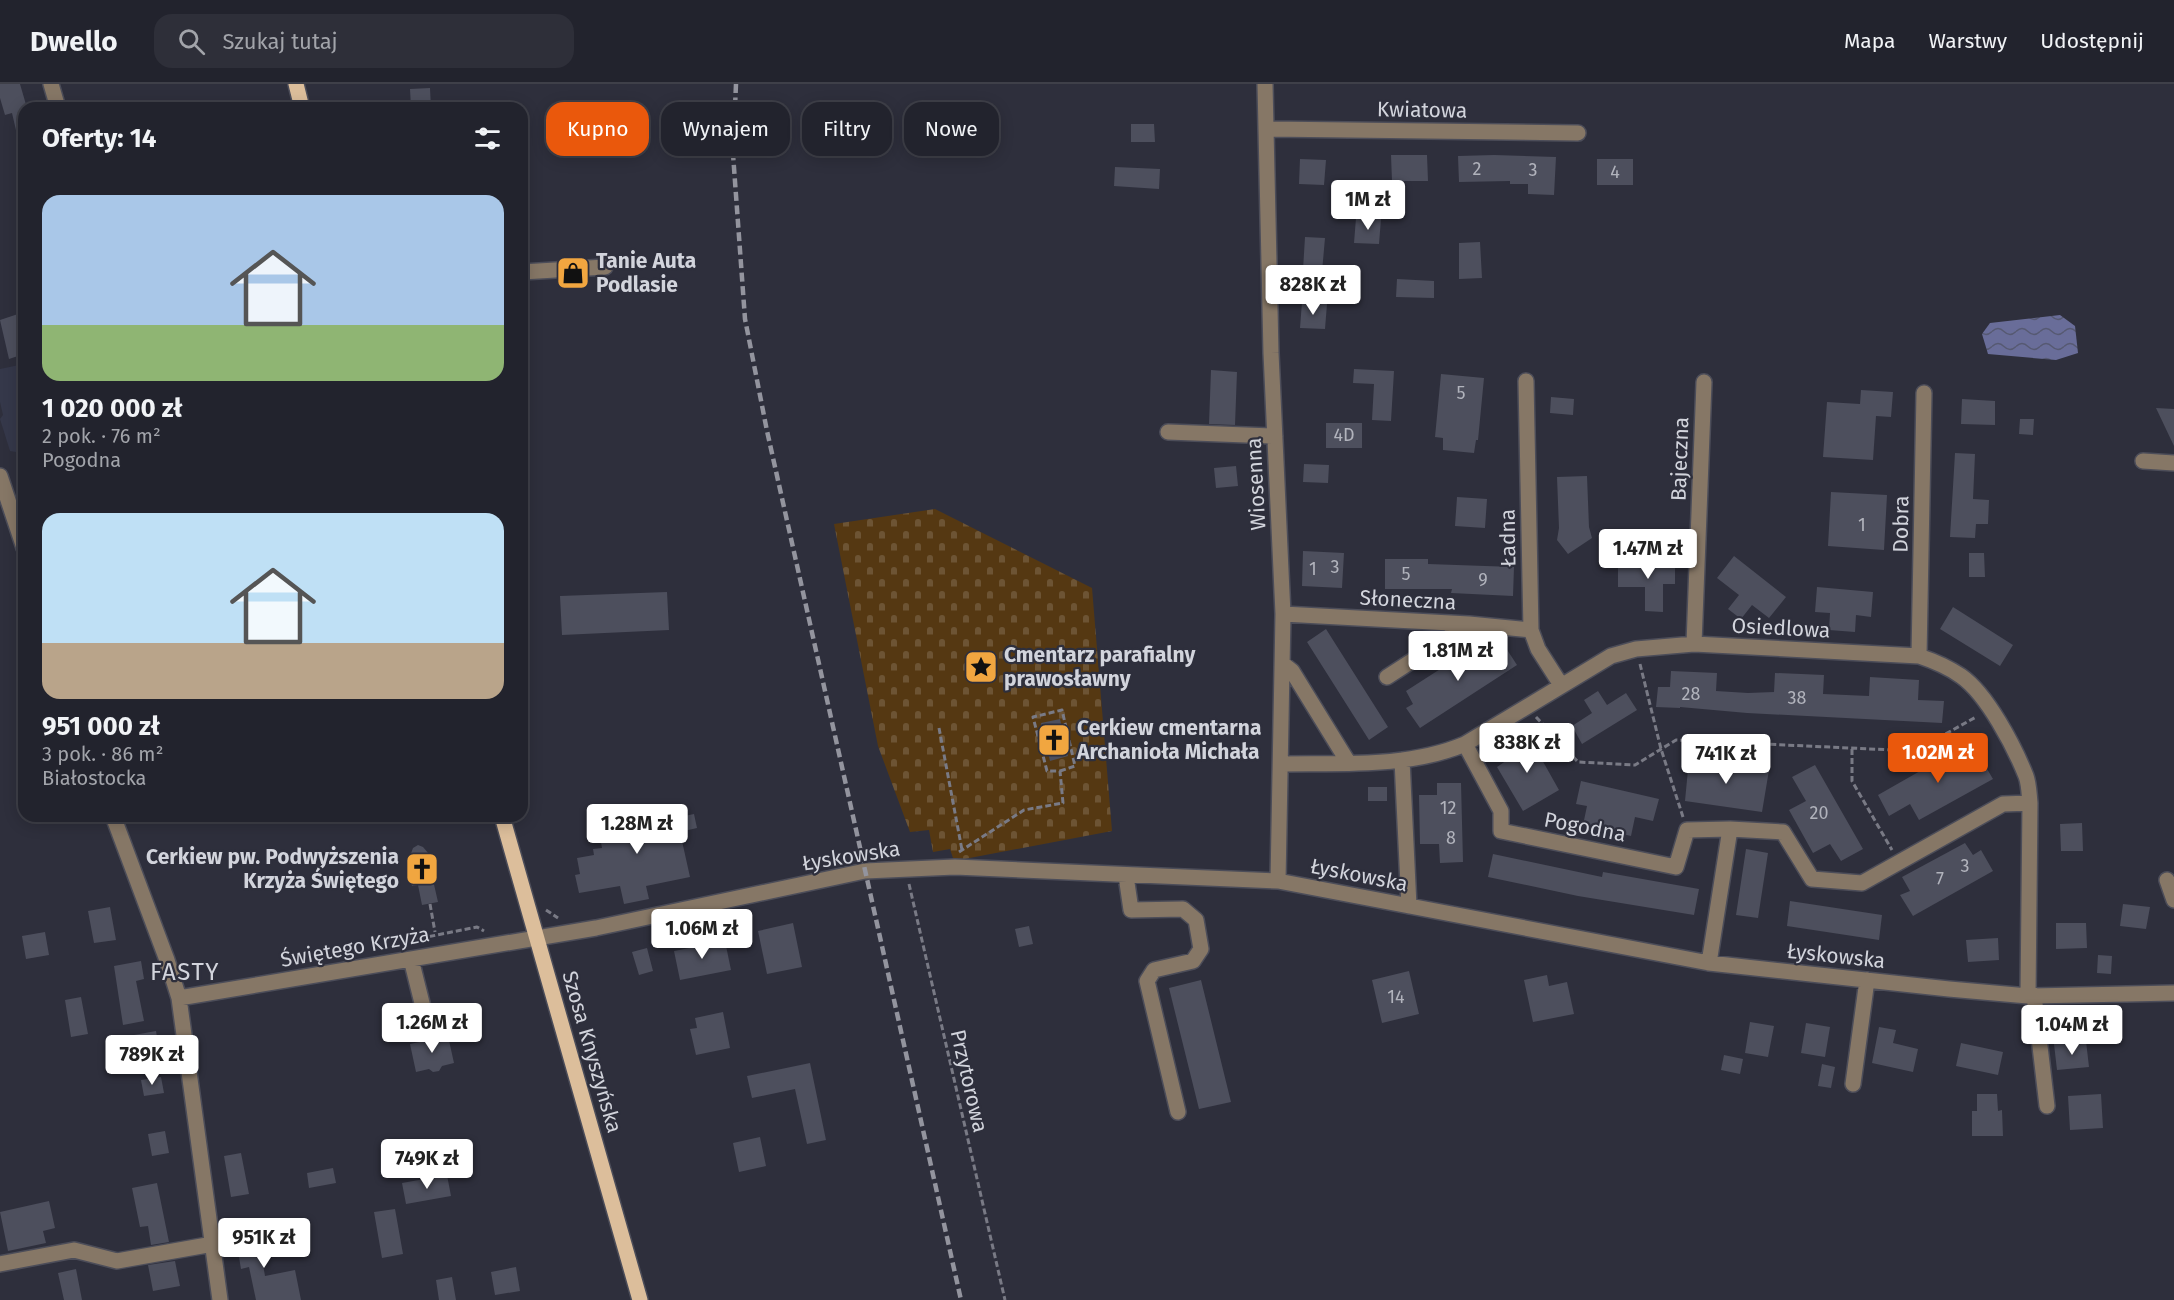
<!DOCTYPE html>
<html lang="pl">
<meta charset="utf-8">
<style>
:root{--surface:#22232d;--page:#2e2f39;--text:#f1f3f6;--muted:#a2a4aa;--line:#3f4049;--accent:#ea580c}
body{margin:0;font-family:"Fira Sans",sans-serif;background:var(--page);color:var(--text);height:100vh;display:flex;flex-direction:column;font-size:22px;white-space:nowrap}
*{box-sizing:border-box;margin:0}
p{font-size:20px;color:var(--muted)}
.icon{flex:none;width:33px;height:33px;fill:none;stroke:currentColor;stroke-width:2;stroke-linecap:round;stroke-linejoin:round}
.map{position:relative;flex:1;overflow:hidden}
.panel{position:absolute;left:18px;top:18px;width:510px;height:720px;display:flex;flex-direction:column;background:var(--surface);border-radius:18px;box-shadow:0 3px 15px #0003,0 0 0 2px var(--line)}
.panel>*{flex:none}
.guide{position:absolute;left:546px;top:18px;width:570px;height:54px;display:flex;gap:12px}
.price{position:absolute;translate:-50% -51px;padding:0 14px;border-radius:6px;background:#fff;color:#222;font-size:20px;line-height:39px;filter:drop-shadow(0 2px 3px #0008)}
.price::after{content:'';position:absolute;left:50%;top:36px;width:18px;height:14px;margin-left:-9px;background:inherit;clip-path:polygon(0 0,100% 0,50% 100%)}
.price.selected{background:var(--accent);color:#fff}
ul{padding:0;list-style:none}
li{display:grid;align-content:center;gap:12px;height:318px;padding:0 24px}
li span{display:grid;place-items:center;height:186px;border-radius:18px;color:#555}
li>.icon{margin-inline-start:auto}
span .icon{width:108px;height:108px;fill:#fffc;stroke-width:1}
li b{font-size:26px}
h2{display:flex;justify-content:space-between;align-items:center;height:72px;padding:0 24px;font-size:26px}
.chip{padding:0 21px;border-radius:18px;background:var(--surface);box-shadow:0 3px 15px #0003,0 0 0 2px var(--line);font-size:21px;line-height:54px}
.chip.selected{background:var(--accent);color:#fff}
header{display:flex;align-items:center;gap:36px;box-sizing:border-box;height:84px;padding:0 30px;background:var(--surface);border-bottom:2px solid var(--line)}
header strong{font-size:28px}
nav{display:flex;gap:33px;margin-inline-start:auto;font-size:21px}
.search{width:420px;height:54px;background:var(--page);display:flex;align-items:center;gap:15px;box-sizing:border-box;padding:0 21px;border-radius:18px;color:var(--muted);font-size:22px}
.map>svg:first-child{display:block}
</style>
<header>
<strong>Dwello</strong>
<div class="search"><svg class="icon" aria-label="search" viewBox="0 0 24 24"><circle cx="10" cy="10" r="6"/><path d="M15 15l6 6"/></svg>Szukaj tutaj</div>
<nav><a>Mapa</a><a>Warstwy</a><a>Udostępnij</a></nav>
</header>
<div class="map">
<svg width="2174" height="1216" viewBox="0 0 2174 1216">
<defs>
<pattern id="cemetery-stones" width="16" height="16" patternUnits="userSpaceOnUse" patternTransform="scale(1.5)"><rect width="16" height="16" fill="#553812"/><path d="M2 7V4a2 2 0 0 1 4 0v3zM10 15v-3a2 2 0 0 1 4 0v3z" fill="#6d5434"/></pattern>
<pattern id="water-waves" width="16" height="10" patternUnits="userSpaceOnUse" patternTransform="scale(1.5)"><rect width="16" height="10" fill="#696d99"/><path d="M0 5q4-4 8 0t8 0" fill="none" stroke="#565972"/></pattern>
</defs>
<rect width="100%" height="100%" fill="#2e2f3c"/>
<!-- built -->
<path fill="#35384a" d="M24,280v131l-7,-20 4,-7 -5,-16 -6,-1 -10,-32 3,-4 -3,-13v-33z"/>
<!-- cemetery -->
<path fill="url(#cemetery-stones)" d="M935,425l157,79 20,243 -158,30 -4,-12 -17,3 -4,-22 -19,2 -32,-86 -44,-222z"/>
<!-- water -->
<path fill="url(#water-waves)" d="M2060,231l15,11 3,27 -22,7 -68,-6 -6,-20 8,-11z"/>
<!-- building -->
<path fill="#4d4f5d" d="M0,0h20l7,24h-3v34l-5,1 -7,-30 -7,2 -5,-17z
M430,4l1,20h-20l-1,-19z
M1131,40h23l1,18h-24z
M1391,71h36l1,26h-36z
M1494,71l62,2 -2,38 -26,-1v-10h-18v-3l-51,1 -1,-26z
M1300,75l26,1 -2,25 -25,-1z
M1597,75h36v26h-36z
M1115,83l45,2 -1,20 -45,-3z
M1356,134l25,1 -2,25 -25,-1z
M1305,153l20,1 -3,34 -19,-2z
M1480,158l2,36 -23,1v-36z
M1397,195l37,2v17l-38,-1z
M1302,218l25,2 -2,25 -25,-1z
M21,229l3,7v14l-3,1 3,19 -15,5 -9,-39z
M1354,285l40,2 -3,50 -19,-1 2,-36 -21,-1z
M1211,286l26,2 -2,53 -26,-1z
M1441,290l43,4 -6,62h-2l-2,13 -31,-3v-12l-8,-1z
M1861,306l32,2 -2,25 -15,-1 -3,44 -50,-3 4,-55 33,2z
M1551,313l23,2 -1,16 -23,-2z
M1962,315l33,2v24l-34,-1z
M2156,324l18,1v37z
M2020,335h14l-1,16 -14,-1z
M1326,339h36v25h-36z
M1955,369l20,1 -2,45 16,1 -1,24h-12l-1,14 -25,-1z
M1304,380l25,1 -1,18 -25,-1z
M1236,382l2,20 -22,2 -2,-20z
M1587,392l2,51 3,11 -24,16 -11,-14 2,-12 -2,-51z
M1831,408l56,3 -3,55 -56,-4z
M1457,413l30,2 -2,29 -30,-2z
M1303,467l41,2 -2,35 -40,-2z
M1969,469h15l1,24h-16z
M1734,472l52,41 -17,21 -17,-13 -11,14 -13,-10 11,-14 -22,-17z
M1385,475h43v5l86,3 -1,29 -62,-3 1,-4h-67z
M1618,477h57v23h-12v28l-18,-1v-24h-27z
M1817,503l56,5 -2,25 -15,-2 -1,17 -26,-2 1,-17 -15,-1z
M667,508l2,38 -107,5 -2,-39z
M1953,523l60,38 -13,21 -60,-37z
M1326,545l62,98 -19,13 -62,-98z
M1487,555l7,12 10,-6 13,20 -97,63 -14,-20 7,-4 -7,-13z
M1671,587l46,2 -1,18 32,2 26,-1 1,-19 49,2 -1,19 46,2 1,-19 49,3 -1,20 26,1 -2,22 -195,-10 -67,-6v1l-24,-1 2,-20h12z
M1598,607l9,14 19,-12 11,17 -55,34 -10,-18 20,-13 -8,-13z
M1060,635l8,37 -18,5 -9,-38z
M1528,651l31,55 -36,21 -26,-44 16,-11 -5,-11z
M1971,658l22,37 -74,41 -9,-16 -21,12 -11,-21z
M1689,675l80,11 -7,42 -77,-11z
M1815,681l48,84 -22,12 -11,-17 -17,9 -24,-43 17,-9 -14,-24z
M1581,697l78,18 -6,22 -18,-4 -4,19 -48,-11 4,-19 -11,-2z
M1437,699h24l2,79 -23,1 -1,-19h-19l-1,-49h18z
M1368,703h19v14h-19z
M663,726l2,10 29,-6 3,14 -17,4 10,45 -44,9 3,13 -25,5 -4,-18 -41,7 -4,-18 5,-1 -3,-16 17,-3 -1,-6 9,-1 -4,-23 31,-5 -1,-4z
M2082,739l1,28h-22l-1,-27z
M1965,759l8,12 8,-5 12,21 -80,45 -13,-21 10,-4 -8,-14z
M418,761l5,2 6,7h3l6,25 -5,1 5,22 -16,3 -4,-20 -6,1 -6,-26 3,-1 4,-11z
M1746,765l22,4 -10,65 -22,-3z
M1493,770l109,23 1,-5 96,17 -5,26 -116,-19 -90,-19z
M1790,817l92,14 -3,25 -92,-14z
M2123,820l27,3 -4,22 -26,-3z
M110,823l6,33 -22,3 -6,-32z
M793,839l9,44 -35,7 -9,-43z
M2056,839h30l1,25 -31,1z
M1029,842l4,18 -14,3 -4,-18z
M45,848l4,23 -23,4 -4,-23z
M1998,854l1,22 -31,2 -2,-22z
M725,857l6,29 -51,10 -6,-29z
M647,864l6,23 -14,4 -7,-23z
M2098,871l14,1 -1,18 -14,-1z
M141,877l3,18 -8,2 8,40 -21,4 -9,-59z
M1409,887l10,43 -37,9 -10,-43z
M1547,891l2,11 18,-4 7,32 -41,8 -9,-42z
M1201,896l30,122 -32,7 -30,-121z
M81,913l7,37 -17,3 -6,-37z
M723,928l7,36 -34,7 -6,-26 7,-1 -2,-10z
M1750,938l24,4 -6,31 -23,-4z
M1806,939l24,4 -5,30 -24,-4z
M1879,943l17,3 -3,13 25,6 -5,23 -41,-9z
M156,947l3,18 -22,4 -3,-18z
M448,952l6,27 -12,3 -3,5 -6,1 -4,-3 -13,3 -6,-28z
M2086,957l3,26 -32,3 -3,-26z
M1961,959l42,9 -5,23 -42,-9z
M1724,971l19,4 -3,15 -19,-4z
M810,979l16,77 -19,4 -12,-55 -43,9 -5,-22z
M1822,980l13,3 -4,21 -13,-2z
M161,993l3,16 -20,3 -3,-16z
M1977,1010h20l1,17 4,-1 1,26h-31v-25h5z
M2101,1010l2,34 -33,2 -2,-34z
M165,1047l4,22 -17,3 -4,-22z
M760,1053l6,29 -27,6 -6,-29z
M241,1069l8,41 -18,3 -7,-41z
M333,1084l3,15 -27,5 -2,-15z
M447,1091l4,21 -45,8 -4,-21z
M157,1099l12,59 -18,3 -3,-19 -8,1 -8,-39z
M49,1117l6,27 -12,3 3,12 -38,8 -8,-39z
M395,1125l8,45 -21,4 -8,-46z
M256,1141l9,51 30,-6 6,30h-45l-7,-33 -8,2 -7,-41z
M175,1177l5,25 -27,5 -5,-26z
M516,1183l4,24 -25,4 -4,-23z
M76,1185l6,31h-18l-6,-27z
M452,1193l4,23h-17l-3,-20z"/>
<g fill="none" stroke-linecap="round" stroke-linejoin="round">
<!-- minor casing -->
<g stroke="#4c4d59" stroke-width="18">
<path id="minor" d="M51,0l7,24
M1265,0l6,269 12,261 -5,267
M1266,45l312,4
M522,188l83,-5
M1526,297l5,249 7,19 23,36
M1168,348l107,4
M2143,377l31,2
M0,392l24,72
M1283,530l186,10 62,6
M1694,560l10,-262
M1919,572l5,-263
M1283,580l9,7 56,91
M1387,593l82,-53
M1465,660l36,67v20l175,36 11,-37 43,-1
M1402,676l7,146
M1281,680c61,-1 127,4 184,-20l146,-88 25,-7 58,-5 225,12c15,5 29,11 42,20 26,18 53,70 65,100 3,8 3,18 4,27l-2,193
M113,732l54,144 12,38 41,302
M1126,792l5,34 52,-1 13,11 5,29 -8,12 -39,9 -7,11 31,131
M2167,796l7,20
M411,875l18,72
M1709,879l21,-134 53,3 29,47 50,4 141,-79 27,-1
M2034,911l13,111
M179,914l417,-70 269,-57 90,-4 323,14 431,82 240,26 79,7 146,-3
M1853,1000l14,-104
M0,1180l74,-14 43,11 96,-17"/>
</g>
<!-- major casing -->
<g stroke="#4c4d59" stroke-width="18">
<path id="major" d="M296,0l6,24
M502,732l138,484"/>
</g>
<!-- path -->
<path stroke="#797a85" stroke-width="3" stroke-dasharray="6 3" stroke-linecap="butt" d="M1640,580l21,85 22,68
M1536,633l42,45 57,3 41,-25 239,11 61,-34
M939,644l23,122
M1852,665v32l40,69
M959,768l65,-42 39,-7 -3,-32h-13l-14,-54 29,-7 13,56 -15,5
M909,800l96,416
M430,820l5,28
M546,826l12,8
M404,860l3,-3 70,-14 7,4"/>
<!-- minor -->
<use href="#minor" stroke="#867766" stroke-width="15"/>
<!-- major -->
<use href="#major" stroke="#dcbe9b" stroke-width="15"/>
<!-- rail -->
<path stroke="#93949e" stroke-width="4.5" stroke-dasharray="9 4.5" stroke-linecap="butt" d="M736,0l-3,70 12,165 22,112 194,869"/>
</g>
<!-- icons -->
<defs>
<g id="shop-square" transform="scale(1.725)"><rect x="-9" y="-9" width="18" height="18" rx="4" fill="#f1a640" stroke="#2e2f3c"/><path d="M-5-2.5h2.3a2.7 3.5 0 0 1 5.4 0H5L5.5 6h-11ZM-1.5-2.5h3a1.5 2.3 0 0 0-3 0Z" fill="#111"/></g>
<g id="sight-square" transform="scale(1.725)"><rect x="-9" y="-9" width="18" height="18" rx="4" fill="#f1a640" stroke="#2e2f3c"/><path d="M0-6L1.8-2.2L6-1.7L2.9 1.2L3.7 5.4L0 3.3L-3.7 5.4L-2.9 1.2L-6-1.7L-1.8-2.2Z" fill="#111"/></g>
<g id="church-square" transform="scale(1.725)"><rect x="-9" y="-9" width="18" height="18" rx="4" fill="#f1a640" stroke="#2e2f3c"/><path d="M-1.2-6h2.4v3.5h3.3v2.4h-3.3V6h-2.4V-.1h-3.3v-2.4h3.3Z" fill="#111"/></g>
</defs>
<g fill-rule="evenodd">
<use href="#shop-square" x="573" y="189"/>
<use href="#sight-square" x="981" y="583"/>
<use href="#church-square" x="1054" y="656"/>
<use href="#church-square" x="422" y="785"/>
</g>
<g text-anchor="middle" dominant-baseline="central" stroke-width="4.5" stroke-linejoin="round" paint-order="stroke">
<!-- number labels -->
<g font-size="18" fill="#b1b3bc">
<text x="1477" y="85">2</text>
<text x="1533" y="86">3</text>
<text x="1615" y="88">4</text>
<text x="1461" y="309">5</text>
<text x="1344" y="351">4D</text>
<text x="1862" y="441">1</text>
<text x="1335" y="483">3</text>
<text x="1313" y="485">1</text>
<text x="1406" y="490">5</text>
<text x="1483" y="496">9</text>
<text x="1691" y="610">28</text>
<text x="1797" y="614">38</text>
<text x="1448" y="724">12</text>
<text x="1819" y="729">20</text>
<text x="1451" y="754">8</text>
<text x="1965" y="782">3</text>
<text x="1940" y="795">7</text>
<text x="1396" y="913">14</text>
</g>
<!-- street labels -->
<g font-size="21" fill="#d2d4dc" stroke="#2e2f3c">
<text transform="translate(1422 26) rotate(1)">Kwiatowa</text>
<text transform="translate(1680 375) rotate(-88)">Bajeczna</text>
<text transform="translate(1256 400) rotate(-93)">Wiosenna</text>
<text transform="translate(1901 440) rotate(-89)">Dobra</text>
<text transform="translate(1508 454) rotate(-91)">Ładna</text>
<text transform="translate(1408 516) rotate(3)">Słoneczna</text>
<text transform="translate(1781 544) rotate(3)">Osiedlowa</text>
<text transform="translate(1585 743) rotate(11)">Pogodna</text>
<text transform="translate(851 772) rotate(-9)">Łyskowska</text>
<text transform="translate(1359 791) rotate(11)">Łyskowska</text>
<text transform="translate(355 863) rotate(-10)">Świętego Krzyża</text>
<text transform="translate(1836 872) rotate(6)">Łyskowska</text>
<text transform="translate(592 968) rotate(74)">Szosa Knyszyńska</text>
<text transform="translate(969 997) rotate(77)">Przytorowa</text>
</g>
<!-- poi labels -->
<g font-size="21" font-weight="bold" fill="#d2d4dc" stroke="#2e2f3c" text-anchor="start">
<text x="596" y="177">Tanie Auta<tspan x="596" dy="24">Podlasie</tspan></text>
<text x="1004" y="571">Cmentarz parafialny<tspan x="1004" dy="24">prawosławny</tspan></text>
<text x="1077" y="644">Cerkiew cmentarna<tspan x="1077" dy="24">Archanioła Michała</tspan></text>
<text x="399" y="773" text-anchor="end">Cerkiew pw. Podwyższenia<tspan x="399" dy="24">Krzyża Świętego</tspan></text>
</g>
<!-- quarter labels -->
<g font-size="24" letter-spacing="1.5" fill="#d2d4dc" stroke="#2e2f3c">
<text x="185" y="888">FASTY</text>
</g>
</g>
</svg>
<b class="price" style="left:1368px;top:147px">1M zł</b>
<b class="price" style="left:1313px;top:232px">828K zł</b>
<b class="price" style="left:1648px;top:496px">1.47M zł</b>
<b class="price" style="left:1458px;top:598px">1.81M zł</b>
<b class="price" style="left:1527px;top:690px">838K zł</b>
<b class="price selected" style="left:1938px;top:700px">1.02M zł</b>
<b class="price" style="left:1726px;top:701px">741K zł</b>
<b class="price" style="left:637px;top:771px">1.28M zł</b>
<b class="price" style="left:702px;top:876px">1.06M zł</b>
<b class="price" style="left:432px;top:970px">1.26M zł</b>
<b class="price" style="left:2072px;top:972px">1.04M zł</b>
<b class="price" style="left:152px;top:1002px">789K zł</b>
<b class="price" style="left:427px;top:1106px">749K zł</b>
<b class="price" style="left:264px;top:1185px">951K zł</b>
<div class="guide">
<a class="chip selected">Kupno</a>
<a class="chip">Wynajem</a>
<a class="chip">Filtry</a>
<a class="chip">Nowe</a>
</div>
<section class="panel">
<h2>Oferty: 14<svg class="icon" aria-label="filters" viewBox="0 0 24 24"><path d="M4 7h16M4 17h16"/><circle cx="9" cy="7" r="2"/><circle cx="15" cy="17" r="2"/></svg></h2>
<ul>
<li><span style="background:linear-gradient(#a9c7e8 70%,#8fb573 0)"><svg class="icon" aria-label="home" viewBox="0 0 24 24"><path d="M3 11l9-7 9 7M6 9v11h12V9"/></svg></span><div><b>1 020 000 zł</b><p>2 pok. · 76 m²</p><p>Pogodna</p></div></li>
<li><span style="background:linear-gradient(#bfe0f5 70%,#b9a48a 0)"><svg class="icon" aria-label="home" viewBox="0 0 24 24"><path d="M3 11l9-7 9 7M6 9v11h12V9"/></svg></span><div><b>951 000 zł</b><p>3 pok. · 86 m²</p><p>Białostocka</p></div></li>
</ul>
</section>
</div>
